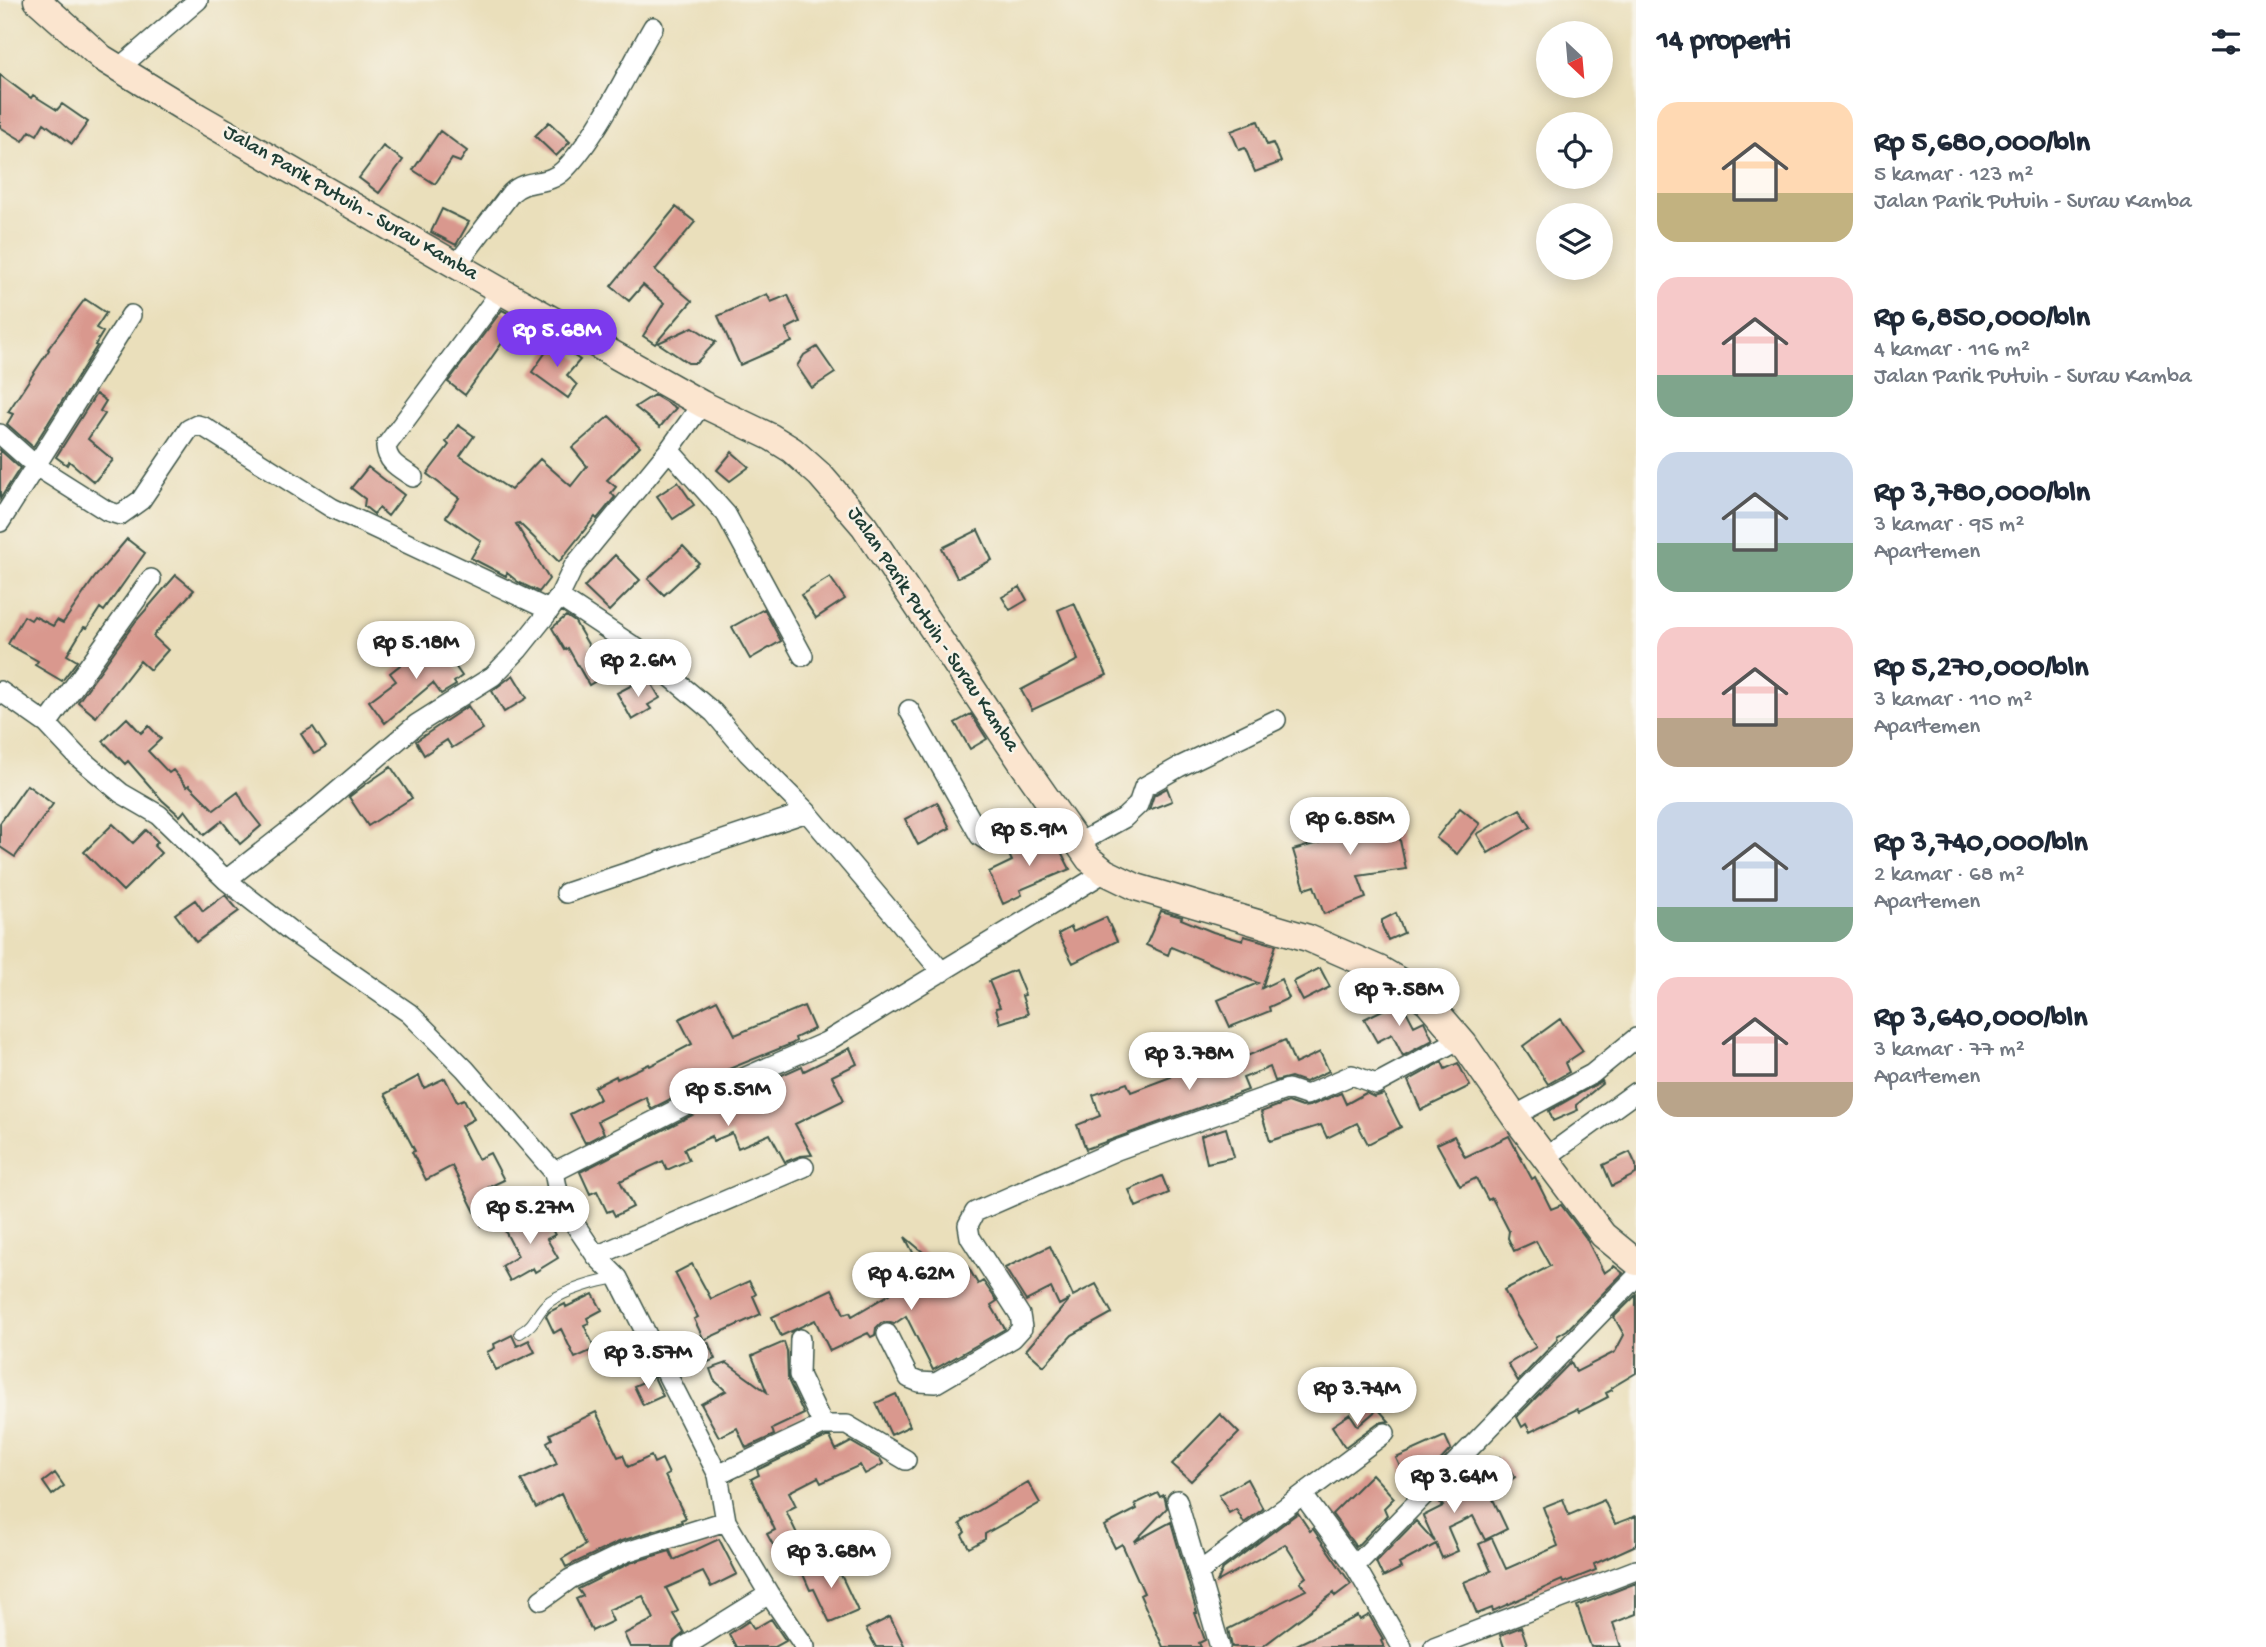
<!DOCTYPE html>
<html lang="id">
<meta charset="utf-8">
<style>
:root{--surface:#fff;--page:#f2f2f3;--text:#1f2937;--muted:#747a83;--accent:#7c3aed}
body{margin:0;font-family:"Gochi Hand",sans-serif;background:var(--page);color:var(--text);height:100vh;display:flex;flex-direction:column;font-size:26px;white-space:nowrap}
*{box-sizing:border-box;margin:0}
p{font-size:23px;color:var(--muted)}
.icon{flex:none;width:38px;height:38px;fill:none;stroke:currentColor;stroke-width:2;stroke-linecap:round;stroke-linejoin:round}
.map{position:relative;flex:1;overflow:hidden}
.details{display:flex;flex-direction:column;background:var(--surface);width:630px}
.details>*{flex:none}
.needle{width:46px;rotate:154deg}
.buttons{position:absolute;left:1536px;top:21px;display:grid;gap:14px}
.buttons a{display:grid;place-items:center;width:77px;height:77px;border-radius:50%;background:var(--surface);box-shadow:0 4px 18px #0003;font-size:35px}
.price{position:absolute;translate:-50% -60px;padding:0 16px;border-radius:24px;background:#fff;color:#222;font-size:23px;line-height:46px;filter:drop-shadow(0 2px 4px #0008)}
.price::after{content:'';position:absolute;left:50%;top:42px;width:21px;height:16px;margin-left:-10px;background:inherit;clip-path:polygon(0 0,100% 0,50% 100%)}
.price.on{background:var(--accent);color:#fff}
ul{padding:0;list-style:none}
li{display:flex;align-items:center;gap:21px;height:175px;padding:0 21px}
li span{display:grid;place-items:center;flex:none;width:196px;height:140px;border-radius:21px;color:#555}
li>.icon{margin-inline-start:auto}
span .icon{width:84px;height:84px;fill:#fffc;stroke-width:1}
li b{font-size:30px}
h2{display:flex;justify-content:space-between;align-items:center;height:84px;padding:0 21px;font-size:30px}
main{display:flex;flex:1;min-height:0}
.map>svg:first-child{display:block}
</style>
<main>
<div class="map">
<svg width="1636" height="1647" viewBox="0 0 1636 1647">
<rect width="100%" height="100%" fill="#f7f3e8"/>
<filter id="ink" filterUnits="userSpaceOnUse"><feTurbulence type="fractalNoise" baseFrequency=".0143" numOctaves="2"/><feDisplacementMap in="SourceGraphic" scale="14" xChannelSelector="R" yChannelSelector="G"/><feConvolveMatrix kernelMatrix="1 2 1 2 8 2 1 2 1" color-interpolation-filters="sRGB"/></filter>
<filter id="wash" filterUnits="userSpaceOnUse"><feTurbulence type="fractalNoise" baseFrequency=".00686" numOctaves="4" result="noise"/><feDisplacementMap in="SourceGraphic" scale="28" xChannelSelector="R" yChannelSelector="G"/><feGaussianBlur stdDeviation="1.57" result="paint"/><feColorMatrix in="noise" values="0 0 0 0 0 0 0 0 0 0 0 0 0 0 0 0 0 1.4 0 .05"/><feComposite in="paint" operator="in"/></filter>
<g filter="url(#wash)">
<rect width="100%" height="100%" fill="#eadfbb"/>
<g id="blocks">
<!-- building -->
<path fill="#d9988e" d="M0,75l31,23 2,-3 24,15 5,-6 26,18 -16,22 -28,-21 -7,12 -7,-4 -7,10 -23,-14z
M1258,121l9,24 6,-2 8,19 -26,10 -10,-24 -6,2 -8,-19z
M549,122l21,20 -14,14 -21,-20z
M440,131l27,20 -7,11 -8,-3 -17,25 -22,-14z
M383,146l20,14 -24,33 -20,-15z
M676,207l19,15 -40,48 37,31 -37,43 -12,-8 21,-33 -21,-18 -14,16 -18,-15z
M442,209l27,13 -13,23 -25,-13z
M767,294l4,8 17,-7 12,27 -14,7 6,13 -52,23 -22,-49z
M85,299l21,14 -10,15 7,4 -8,13 2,1 -64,101 -26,-23 6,-10 -5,-2 41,-62 -1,-1z
M502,310l17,9 -54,76 -17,-13z
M693,327l23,15 -20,21h-8l-30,-20z
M553,342l27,18 -13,15 10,10 -9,13 -36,-26z
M817,347l18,26 -23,15 -15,-22 7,-11z
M96,394l10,7 -6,10 5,3 -17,25 25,21 -19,22 -25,-21 -2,4 -11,-8z
M654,395l22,13 -16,19 -25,-20z
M609,416l31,30 -33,34 9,7 -5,6 4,4 -18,22 -2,-2 -36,45 -40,-39 -3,1 33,55 -10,13 -21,-10 -11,-9 -1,3 -35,-18 10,-17 -35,-24 13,-19 -32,-24 22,-29 -3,-3 12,-17 16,11 -14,20 51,34 29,-31 31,27 16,-20 -15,-18z
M0,450l20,18 -20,31z
M732,452l17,15 -19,14 -13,-11z
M368,467l36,28 -16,21 -9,-8 -5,6 -10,-8 1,-7 -14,-11z
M678,482l16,23 -21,14 -16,-23z
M978,530l14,30 -35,18 -15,-30z
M127,539l18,14 -41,58 -4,-3 -13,20 -3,-1 -17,28 10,6 -15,20 -27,-16 3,-4 -30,-17 16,-28 7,4 3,-4 19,10 4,-6 6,3 32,-46z
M683,546l16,17 -35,32 -16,-16z
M615,555l25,25 -31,31 -25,-24z
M176,575l18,15 -41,46 15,14 -18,20 -10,-9 -44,56 -18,-15 58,-81z
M830,577l15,22 -29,19 -15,-23z
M1020,587l7,13 -17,10 -8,-13z
M1074,603l33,72 -75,35 -11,-20 57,-30 -20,-50z
M764,609l17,32 -31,18 -18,-32z
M566,616l9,6 31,53 -17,10 -21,-37 -3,2 -13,-22z
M439,643l23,33 -8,6 2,3 -15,9 -8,-11 -48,40 -16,-22 27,-20 -6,-8 18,-14 3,4z
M513,675l14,23 -23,14 -12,-21z
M650,681l10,17 -12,7 3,4 -19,11 -15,-27 17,-9 3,5z
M468,706l15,23 -31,19 -5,-8 -23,15 -8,-14z
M971,714l16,25 -17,10 -15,-26z
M127,718l14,15 8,-7 12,13 -13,12 21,22 4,-3 14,17 2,-2 25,25 24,-18 8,15 15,19 -21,18 -18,-23 -18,14 -19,-25 -5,6 -18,-16 -34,-39 -3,3 -22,-23z
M313,727l13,20 -12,7 -13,-20z
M391,767l21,31 -44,28 -19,-29 17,-13z
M27,785l26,19 -38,53 -15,-10v-24z
M1167,788l5,13 -23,9 5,-15z
M937,802l13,26 -32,17 -13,-26z
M1376,804l5,20 15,-3 10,48 -48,7 8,22 -42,16 -10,-28 -9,3 -12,-39 39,-11 -7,-20 30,-11z
M1460,808l20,16 -23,30 -21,-16z
M1520,809l11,18 -43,26 -11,-19z
M113,824l20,19 13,-13 12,12 -4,4 7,7 -38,38 -39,-39z
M1052,834l18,35 -50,21 2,5 -19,9 -14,-32 23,-11 -4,-8z
M225,895l14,16 -43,31 -21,-28 20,-14 8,11z
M1161,911l21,6 -1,2 32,13 30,9 1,-5 32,9 -14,43 19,-9 8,19 -20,9 1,4 -40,16 -12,-27 40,-17 -87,-36 -3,8 -22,-10z
M1396,913l8,20 -16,7 -6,-14v-6z
M1106,917l11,24 -44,22 -15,-29 13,-7 2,5z
M1320,968l10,19 -27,14 -10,-19z
M1015,970l10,25 -3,1 6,18 -28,9 -4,-15 4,-1 -11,-26z
M717,1000l18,35 69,-29 10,23 -19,9 1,3 -5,3 -82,33 1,2 -59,30 -5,-12 -48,24 6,12 -19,10 -15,-29 30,-15 -6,-12 22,-11 1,3 32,-15 1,2 42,-22 -13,-25z
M1401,1001l13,25 10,-5 9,19 -30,16 -11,-22 -15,8 -13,-23z
M1560,1019l23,32 -18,12 4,9 -21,12 -25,-38z
M1285,1040l10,24 25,-12 9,19 -24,11 -14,-5 -16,4 -5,-14 -27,11 5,12 -162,59 -9,-24 23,-9 -7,-21 34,-12 4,9 40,-15 -3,-9 33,-14 8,18z
M850,1048l7,16 -25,12 12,24 -49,24 17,31 -12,1 -15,6 -15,-28 -32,14 -6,-15 -19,8 -1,-5 -28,13 5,11 -22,10 -4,-9 -43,20 13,26 -18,9 -3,-6 -5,2 -10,-21 -7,3 -10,-22 134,-68 6,-3 4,7 43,-19 -3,-6 38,-17 2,5z
M1442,1062l3,7 13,-6 12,23 -49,24 -13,-29z
M419,1076l5,12 21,-10 12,24 7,-3 10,20 -13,7 17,33 12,-6 14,27 -15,7 14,27 -21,12 -30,-60 -26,14 -14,-28 3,-1 -30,-57z
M1602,1081l1,2 -27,22 2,5 -25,11 -4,-10z
M1341,1093l5,11 20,-11 8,4 10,-3 17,33 -33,17 -11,-21 -30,15 -6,-13 -51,16 -9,-29 27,-10 14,5 8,-1z
M1226,1128l8,29 -27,6 -6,-27z
M1454,1136l11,21 44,-21 23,43 3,-2 16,32 10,-4 25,33 18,35 10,-7 9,7 -56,57 -10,6 1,3 -40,42 -10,-17 28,-17 -19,-31 -13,-26 46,-24 -14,-25 -22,10 -6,-13 1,-7 -17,-33 -4,2 -12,-22 -16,8 -23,-42z
M1630,1152l6,13v9l-24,12 -9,-21z
M1162,1176l7,17 -33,14 -7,-17z
M537,1212l4,8 5,-2 9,17 -8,4 11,19 -23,14 -2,-4 -23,13 -8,-15 16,-10 -14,-27z
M905,1237l25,21 11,-5 11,20 7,-4 2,3 7,-5 10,17 5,-3 14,20 -6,4 14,24 -72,41 -27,-54 -12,8 -7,-2 -6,1 -5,5 -1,7 -4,2 -3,-4 -38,18 -15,-31 -34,16 -9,-19 60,-28 12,25 6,-2 2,4 38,-22 -3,-5 35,-19z
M1050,1246l23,50 23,-12 16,29 -40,22 -28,31 -18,-16 44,-51 -11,6 -8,-17 -25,13 -21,-33z
M692,1264l19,35 38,-18 7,13 -3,2 8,18 -57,26 -10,-21 4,-2 -23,-44z
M593,1294l9,16 -15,8 2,5 -5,2 11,24 -20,9 -14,-29 -7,4 -8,-17 3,-4 16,-8 1,3z
M1636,1295v78l-25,15 1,2 -6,3 2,4 -29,15 -2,-3 -47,23 -4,-8 -4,3 -5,-10 54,-55 5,10 39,-20 9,-17 -10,-18z
M512,1335l5,11 12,-6 6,12 -39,18 -9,-18 8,-4 -1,-4z
M708,1342l7,17 -31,14 -7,-16z
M784,1342l3,9 1,29 16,34 -32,15 2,6 -28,13 -9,-20 -18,9 -18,-33 25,-13 -12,-11 -4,-11 17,-6 40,29 -15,-36z
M654,1377l9,19 -20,9 -9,-19z
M896,1394l14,32 -19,9 -15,-32z
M1378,1409l11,12 -11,2 -33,24 -13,-21 18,-12 8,12z
M596,1412l22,45 5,-2 5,12 23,-11 3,7 8,-4 7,15 -4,2 21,42 -5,2 1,2 -61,19 -55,26 -4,-8 23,-14 -24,-51 -25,14 -15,-28 36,-16 -10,-22 5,-3 -2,-5z
M1220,1414l19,19 -48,48 -19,-17z
M1445,1436l6,13 -31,33 -4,-5 -9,4 -11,-23z
M826,1437h4l6,13 15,-8 29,17 3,5 -18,10 -5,-9 -39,18 -3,-6 -29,15 7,14 -10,5 14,29 -9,4 2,3 -15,7 -11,-20 8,-4 -24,-51 8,-4 -2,-5z
M1500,1457l15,20 -24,18 16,34 -22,11 -12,-24 -25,12 10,23 -16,7 -6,-14 -37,20 2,4 -18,9 -7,-15 40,-41 19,21 -12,-26 20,-10 -6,-7 36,-37 12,6z
M55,1473l9,13 -12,9 -9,-13z
M1372,1474l22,24 -10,10 3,7 -31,32 -24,-33z
M1247,1479l16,30 -19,14 -8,-14 -7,4 -10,-18z
M1028,1482l12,21 -55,31v5l-16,9 -7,-13 3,-3 -5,-8 4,-3 -1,-1z
M1158,1493l2,4 4,-2 3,13 -33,34 37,-20 26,91h-2l10,27 -6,3 2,4h-38l-23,-52 4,-2 -22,-49 -7,4 -11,-22 33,-17 -2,-5z
M1563,1499l6,16 35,-15 11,24 21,-8v29l-42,19 2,6 -33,13 -1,-3 -69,31 -1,-3 -15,6 -13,-32 27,-11 -12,-27 13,-6 14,31 52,-23 -15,-39z
M1298,1513l12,18 3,-2 38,55 -16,12 -1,-3 -72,54h-30l-4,-18 78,-39 -6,-8 6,-5 -21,-33 -68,38 6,-13z
M719,1539l18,35 -26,13 -8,-15 -37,16 12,23 -5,3 11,19 -10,8 -2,6h-42l-6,-13 30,-15 -11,-23 -35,14 5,11 -21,10 -16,-32 7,-3 -5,-7 52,-26 40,-12 4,9z
M833,1558l25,53 -28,12 -16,-34 -4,1 -8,-18z
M1636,1583v31l-23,9 8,24h-30l-14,-41z
M1369,1615l14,24 -2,2 3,6h-92l66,-31 2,4z
M890,1617l15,30h-29l-10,-18z
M771,1619l15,22 -11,6h-39l-7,-13 20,-13 5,8z
M1521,1627l7,20h-24l-4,-12z"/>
</g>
</g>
<g filter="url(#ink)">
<use href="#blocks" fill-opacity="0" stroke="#3d5548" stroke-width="2"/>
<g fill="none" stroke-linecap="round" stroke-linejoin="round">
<!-- lane casing -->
<g stroke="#3d5548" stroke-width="12">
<path id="lane" d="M520,1333c17,-9 16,-22 30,-32 17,-11 47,-20 68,-23"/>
</g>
<!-- street casing -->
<g stroke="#3d5548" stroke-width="22">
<path id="street" d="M119,68l79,-68
M457,264l54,-71c17,-16 36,-6 53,-23 34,-34 64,-100 89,-143
M0,434l36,32 71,45 13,4 21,-15 48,-71 8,-4 7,2 128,81 217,102
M669,450l57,64 77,142
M413,477c-13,-9 -26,-14 -27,-31l115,-155
M0,522l131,-207
M559,597l77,51 78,65 34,40 59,59 135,160
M0,691l47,33 30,32 44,37 38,22 67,65 66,52 117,81 56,56 89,103 6,30 36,54 22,22 100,197 8,46 43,73 36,53
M909,710l71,126c8,6 13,8 23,6l54,-28
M47,724l104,-145
M1077,844l47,-26 14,-13 6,-18 35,-20 97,-47
M226,880l92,-72 99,-84 76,-48 25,-26 28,-35 13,-18 15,-31 95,-116 33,-46
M566,893l241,-81
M1514,1116l78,-42 44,-36
M1545,1158l91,-66
M554,1172l155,-79 117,-51 279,-170
M596,1256l208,-89
M887,1334l22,44 10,4 17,1 77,-45 9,-10 -2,-13 -50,-78 -2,-12 7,-13 142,-62 171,-61 18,6 46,-20 24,9 84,-45
M800,1339l-1,36 24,50
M718,1475l105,-50h24l59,35
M1303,1495l52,71 47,81
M1177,1500l43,147
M1355,1566l281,-289
M1199,1572l186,-139
M541,1600l29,-21 56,-27 100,-31
M684,1647l85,-53
M1434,1647l202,-77"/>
</g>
<!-- secondary casing -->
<g stroke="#3d5548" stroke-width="29">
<path id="secondary" d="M37,0l65,58 95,58 304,175 201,113 69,33 21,13 28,25 44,51 160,240 65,93 16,13 31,15 172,51 71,31 27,16 22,17 36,42 50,72 89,119 33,27"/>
</g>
<!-- lane -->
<use href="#lane" stroke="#fff" stroke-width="10"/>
<!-- street -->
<use href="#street" stroke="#fff" stroke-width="19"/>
<!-- secondary -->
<use href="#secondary" stroke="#fbe5cf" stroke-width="26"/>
</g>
</g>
<g text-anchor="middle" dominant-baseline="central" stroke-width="5" stroke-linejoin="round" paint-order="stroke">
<!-- street labels -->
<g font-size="21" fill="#1f3d34" stroke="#f7f3e8">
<text transform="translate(350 204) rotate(30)">Jalan Parik Putuih - Surau Kamba</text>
<text transform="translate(932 630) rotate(56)">Jalan Parik Putuih - Surau Kamba</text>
</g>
</g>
</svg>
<div class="buttons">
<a><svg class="needle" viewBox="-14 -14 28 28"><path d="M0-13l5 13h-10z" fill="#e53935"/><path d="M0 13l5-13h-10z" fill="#747a83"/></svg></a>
<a><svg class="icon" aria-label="locate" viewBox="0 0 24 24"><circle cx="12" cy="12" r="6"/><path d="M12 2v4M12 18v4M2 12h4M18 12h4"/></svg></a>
<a><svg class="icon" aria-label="layers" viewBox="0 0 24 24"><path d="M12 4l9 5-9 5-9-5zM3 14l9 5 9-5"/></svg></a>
</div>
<b class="price on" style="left:557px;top:369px">Rp 5.68M</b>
<b class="price" style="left:416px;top:681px">Rp 5.18M</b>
<b class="price" style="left:638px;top:699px">Rp 2.6M</b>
<b class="price" style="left:1350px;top:857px">Rp 6.85M</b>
<b class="price" style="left:1029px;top:868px">Rp 5.9M</b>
<b class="price" style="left:1399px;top:1028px">Rp 7.58M</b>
<b class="price" style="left:1189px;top:1092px">Rp 3.78M</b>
<b class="price" style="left:728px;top:1128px">Rp 5.51M</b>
<b class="price" style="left:530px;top:1246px">Rp 5.27M</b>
<b class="price" style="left:911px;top:1312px">Rp 4.62M</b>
<b class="price" style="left:648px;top:1391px">Rp 3.57M</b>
<b class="price" style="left:1357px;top:1427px">Rp 3.74M</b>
<b class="price" style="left:1454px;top:1515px">Rp 3.64M</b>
<b class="price" style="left:831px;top:1590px">Rp 3.68M</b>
</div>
<section class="details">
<h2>14 properti<svg class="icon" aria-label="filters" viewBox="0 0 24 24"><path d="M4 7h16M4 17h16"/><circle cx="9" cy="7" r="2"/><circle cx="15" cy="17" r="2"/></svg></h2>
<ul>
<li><span style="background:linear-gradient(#ffd9b3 65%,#c2b280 0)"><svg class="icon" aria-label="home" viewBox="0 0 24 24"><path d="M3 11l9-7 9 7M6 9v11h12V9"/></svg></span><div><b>Rp 5,680,000/bln</b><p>5 kamar · 123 m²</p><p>Jalan Parik Putuih - Surau Kamba</p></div></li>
<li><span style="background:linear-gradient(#f6c9c9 70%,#7fa58c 0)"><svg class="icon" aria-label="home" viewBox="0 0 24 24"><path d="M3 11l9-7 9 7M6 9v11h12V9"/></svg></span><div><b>Rp 6,850,000/bln</b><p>4 kamar · 116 m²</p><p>Jalan Parik Putuih - Surau Kamba</p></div></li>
<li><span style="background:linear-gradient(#c9d6e8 65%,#7fa58c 0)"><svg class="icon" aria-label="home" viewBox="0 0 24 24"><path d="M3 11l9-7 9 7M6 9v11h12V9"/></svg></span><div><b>Rp 3,780,000/bln</b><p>3 kamar · 95 m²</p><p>Apartemen</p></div></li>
<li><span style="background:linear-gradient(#f6c9c9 65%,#b9a48a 0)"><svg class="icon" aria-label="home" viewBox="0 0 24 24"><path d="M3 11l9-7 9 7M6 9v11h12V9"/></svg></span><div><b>Rp 5,270,000/bln</b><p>3 kamar · 110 m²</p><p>Apartemen</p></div></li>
<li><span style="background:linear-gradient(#c9d6e8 75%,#7fa58c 0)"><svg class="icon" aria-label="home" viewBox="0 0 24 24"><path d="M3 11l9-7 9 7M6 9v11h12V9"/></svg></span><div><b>Rp 3,740,000/bln</b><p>2 kamar · 68 m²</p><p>Apartemen</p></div></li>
<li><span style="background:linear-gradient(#f6c9c9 75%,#b9a48a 0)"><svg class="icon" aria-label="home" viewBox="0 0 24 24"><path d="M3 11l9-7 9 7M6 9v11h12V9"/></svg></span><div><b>Rp 3,640,000/bln</b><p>3 kamar · 77 m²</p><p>Apartemen</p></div></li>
</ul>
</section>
</main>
